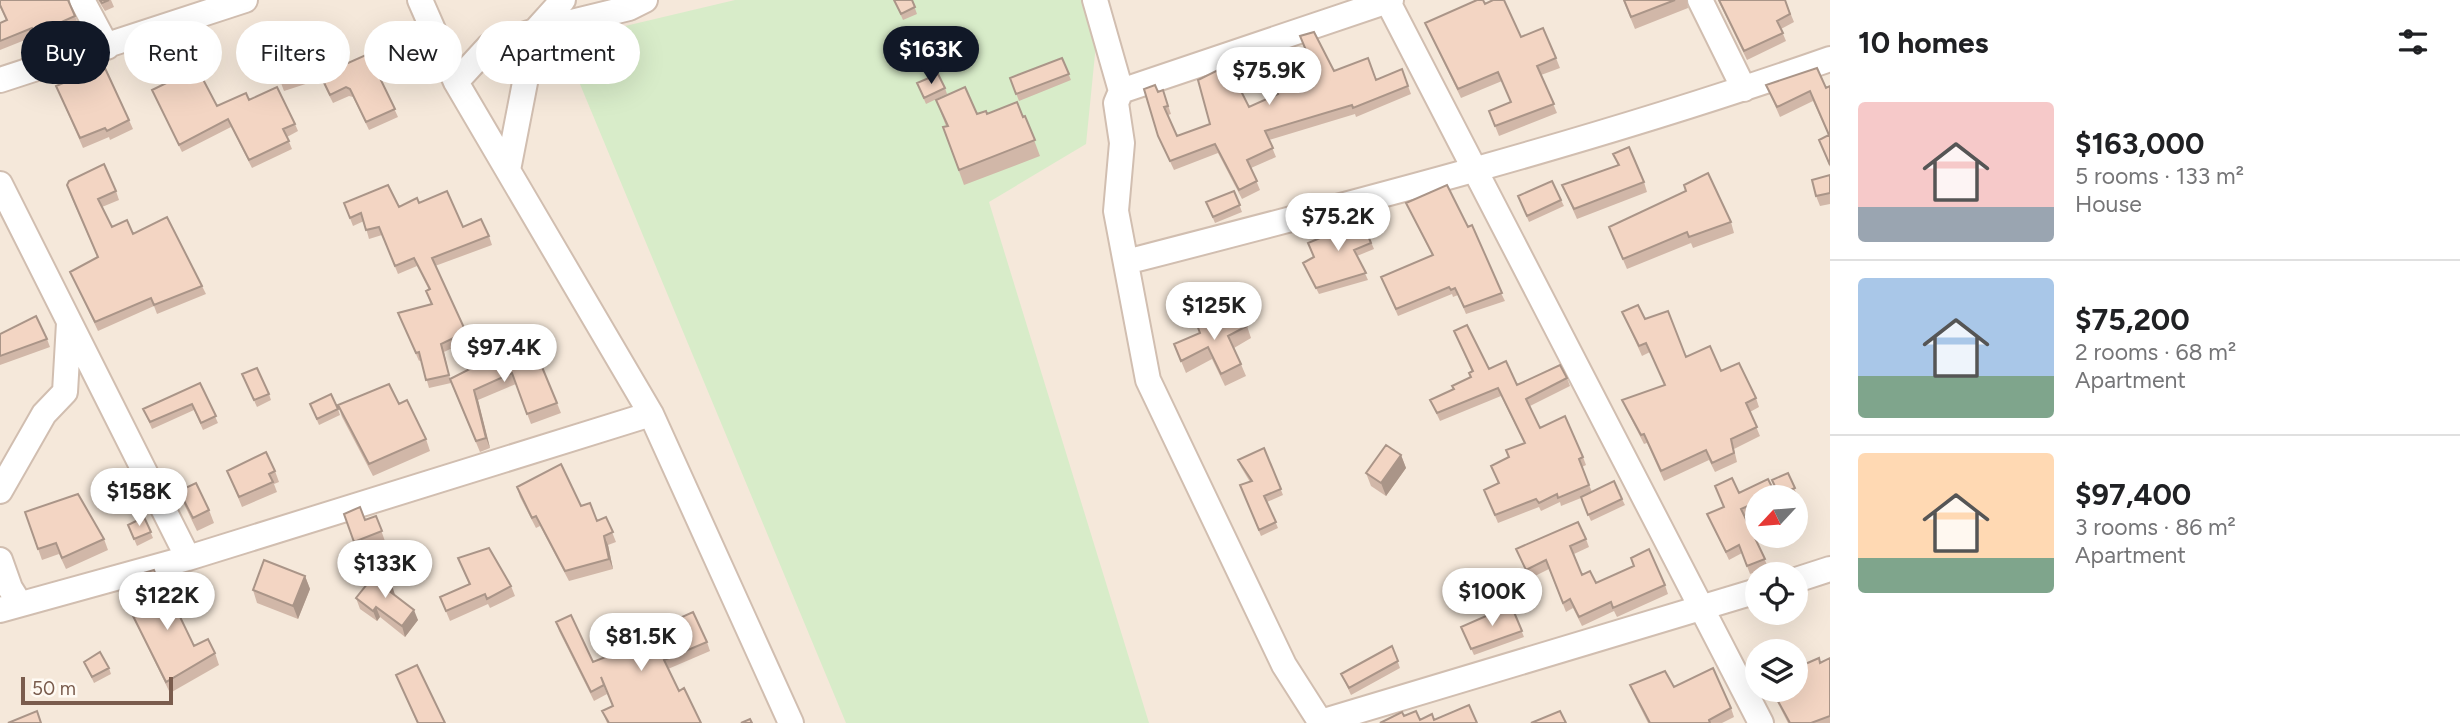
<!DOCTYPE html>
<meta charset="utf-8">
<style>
:root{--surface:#fff;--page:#f6f6f6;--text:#202124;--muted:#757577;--line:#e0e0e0;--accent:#111827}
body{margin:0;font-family:Figtree,sans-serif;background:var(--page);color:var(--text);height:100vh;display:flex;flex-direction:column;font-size:26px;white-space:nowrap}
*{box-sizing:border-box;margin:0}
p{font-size:23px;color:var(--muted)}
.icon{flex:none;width:38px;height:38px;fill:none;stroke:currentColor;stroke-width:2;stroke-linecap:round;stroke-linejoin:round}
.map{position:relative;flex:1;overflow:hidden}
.sheet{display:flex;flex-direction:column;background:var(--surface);width:630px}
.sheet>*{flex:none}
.banner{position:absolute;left:21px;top:21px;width:665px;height:63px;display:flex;gap:14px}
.needle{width:46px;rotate:244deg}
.buttons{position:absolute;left:1745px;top:485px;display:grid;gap:14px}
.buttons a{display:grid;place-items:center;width:63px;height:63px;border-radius:50%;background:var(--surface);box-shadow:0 7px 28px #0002;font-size:35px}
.scale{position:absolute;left:21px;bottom:18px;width:152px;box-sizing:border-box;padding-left:7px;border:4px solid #7a5c4d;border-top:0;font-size:19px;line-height:24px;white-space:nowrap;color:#7a5c4d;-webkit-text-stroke:5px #fffaf3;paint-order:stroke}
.price{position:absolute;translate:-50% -60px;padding:0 16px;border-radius:24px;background:#fff;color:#222;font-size:23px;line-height:46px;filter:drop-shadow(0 2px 4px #0008)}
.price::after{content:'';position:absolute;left:50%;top:42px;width:21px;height:16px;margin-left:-10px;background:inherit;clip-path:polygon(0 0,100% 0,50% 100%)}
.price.on{background:var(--accent);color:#fff}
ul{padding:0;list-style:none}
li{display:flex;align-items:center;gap:21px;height:175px;padding:0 28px}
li+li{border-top:2px solid var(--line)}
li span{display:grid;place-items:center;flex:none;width:196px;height:140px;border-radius:7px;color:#555}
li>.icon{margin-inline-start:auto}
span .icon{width:84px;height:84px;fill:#fffc;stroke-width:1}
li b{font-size:30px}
h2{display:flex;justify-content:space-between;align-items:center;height:84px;padding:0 28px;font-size:30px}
.pill{padding:0 24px;border-radius:32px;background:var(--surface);box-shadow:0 7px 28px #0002;font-size:24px;line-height:63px}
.pill.on{background:var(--accent);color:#fff}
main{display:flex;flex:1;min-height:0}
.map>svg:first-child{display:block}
</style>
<main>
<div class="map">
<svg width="1830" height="723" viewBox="0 0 1830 723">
<rect width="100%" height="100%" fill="#fdf6ec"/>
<!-- residential -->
<path fill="#f5e8da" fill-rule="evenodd" d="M0,0h1830v723h-1830zM1757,497h39v39h-39zM1757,574h39v38h-39zM1757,651h39v39h-39z"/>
<!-- green -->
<path fill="#d8ecc9" d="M735,0h354l10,14 -13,130 -97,58 160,521h-303l-284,-682z"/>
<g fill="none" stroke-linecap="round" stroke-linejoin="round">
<!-- minor casing -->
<g stroke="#d1beb0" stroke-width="28">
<path id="minor" d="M82,0l25,47
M420,0l36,82 195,332 140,309
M1095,0l26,91
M1387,0l374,723
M1700,0l44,89
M0,80l245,-80
M456,82l33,-36 46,-15 28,-31
M508,170l27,-139 94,-23 16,-8
M0,184l188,374
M1126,262c237,-61 473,-122 704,-203
M0,491l44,-77 21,-22 4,-69
M0,560l10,28 10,16
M1796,580l34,-11
M0,610l188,-52 463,-144
M1321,722l436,-131
M1321,723l-37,-58 -136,-285 -32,-169 6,-68 -6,-40 5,-12 270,-91"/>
</g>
<!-- minor -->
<use href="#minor" stroke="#fff" stroke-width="24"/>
</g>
<!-- wall -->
<path fill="#d1b7a8" d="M0,0l75,16 3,8 -40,18 -3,-6 -35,14v-27l6,-3 -6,-13z
M98,0h13l3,7 -9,4z
M894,0h18l5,14 -14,6z
M1623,0h64l1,8 -53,21z
M1718,0h67l9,22 -13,7 5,12 -39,19z
M1485,4l36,33 35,21 4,10 -19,7 16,38 -58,23 -10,-25 22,-9 -9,-21 -41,17 -32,-66 -4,-9z
M1300,36l34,35 42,9 26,-11 9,25 -55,23 -1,-3 -86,26 7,17 -25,11 9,22 -18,9 -24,-46 -44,17 -16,-34v-44l5,-2 8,24 -3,1 9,21 33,-12 68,-30 -8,-19 37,-20z
M1062,58l9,22 -52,21 -9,-23z
M273,62l114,11 -7,5 18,39 -29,13 -16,-33 -4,-1 -16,7 -12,-24 -37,12z
M917,83l28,5 2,6 -21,10z
M1766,85l60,3 4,-2v81l-11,-27 10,-4 -16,-35 -33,16z
M56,86l73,34 4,9 -23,11 -1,-3 -26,11z
M152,90l65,16 32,-6 46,24 3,7 -11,6 5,12 -40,19 -21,-41 -49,25z
M936,100l41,14 46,3 2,-1 15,40 -76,29 -21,-58 3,-1z
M1613,154l31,28 3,10 -70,27 -15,-34 56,-20z
M1830,175v29l-10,2 -4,-10z
M116,191l3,9 -17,7 10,20 21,7 69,52 4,8 -49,20 -3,-8 -56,25 -28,-59 28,-14 -28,-64z
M1234,191l8,21 -27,11 -9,-21z
M1561,200l3,6 -35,16 -8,-19z
M344,203l55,4 20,-4 44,24 26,9 3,9 -57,21 34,74 -25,12 6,26 55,-22 52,47 4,10 -30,11 -15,-40 -38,16 12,48 -10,4 -29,-69 -22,5 -8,-28 -2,1 -21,-48 33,-8 -5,-14 3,-1 -12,-24 -19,8 -16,-39 -13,4 -5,-18 -11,5z
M1406,203l62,24 37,74 -39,13 -8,-19 -5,2 -1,-3 -54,22 -17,-39 51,-22z
M1359,214l15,35 -17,7 11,24 -49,14 -16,-31 11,-6 10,-21z
M1731,222l3,11 -41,15 -2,-5 -64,26 -18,-42z
M1622,312l23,7 41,38 35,14 35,27 3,9 -9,5 10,24 -26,13 3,13 -22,10 -6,-12 -45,21 -17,-38 -3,1 -18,-35 -4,-9 43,-15 -15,-33 -8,4z
M1222,324l25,2 4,12 -17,10 12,28 -21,10 -13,-27 -26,14 -12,-29 26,-11 -3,-8z
M1454,331l35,38 28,16 50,-7 3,8 -40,20 10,22 43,29 3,8 -4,2 10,25 30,7 3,6 -34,16 -10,-23 -20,8 -1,-4 -19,9 -2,-4 -41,16 -14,-33 14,-7 -7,-17 18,-9 15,-14 -23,-47 -61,25 -10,-21 24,-11 16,-11 2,-6z
M0,334l47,5 3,8 -50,18z
M242,374l27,20 2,6 -14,7z
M200,383l18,40 -15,7 -9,-20 -42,19 -9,-20z
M310,404l28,5 2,6 -21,10z
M399,404l27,35 4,12 -57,25 -31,-59 -4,-12z
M1264,448l19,47 -16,7 11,26 -17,8 -21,-51 10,-3 -9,-15 -3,-7z
M1401,455l5,13 -20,28 -15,-10 -5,-13z
M227,471h48l4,11 -5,2 3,8 -35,15z
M1788,473l9,22 -5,2h-13l-7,-17z
M1715,486l24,7h36l2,4h-20v14l-12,6 23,50 -18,7 -8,-21 -13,7 -22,-46 17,-7z
M517,487l64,19 16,15 9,-4 10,25 -8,3 5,24 -44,12 -29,-55 -4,2 -16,-31z
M179,491l30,19 5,13 -17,8 -13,-27z
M25,512l79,27 4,11 -42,19 -7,-15 -17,6z
M344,514l21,6 11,-4 10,28 -27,10z
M144,517l9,21 -16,8 -9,-21z
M1586,539l3,8 -15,7 8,21 14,8 37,-17 -2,-8 34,27 3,9 -51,23 -3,-6 -32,15 -9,-18 -7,4 -17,-43 -20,10 -13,-30z
M458,558l53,28 4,10 -25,12 -2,-4 -38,17 -10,-24 29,-13z
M137,575l28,23 29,48 21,7 4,12 -49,28 -34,-70 -5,-11 18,-8z
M305,576l5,13 -12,30 -41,-16 -4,-13z
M395,596l23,24 -13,17 -25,-20 -3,4 -17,-12 -4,-11z
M1511,605l13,32 -50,18 -13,-28z
M556,622l37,40 114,-20 3,9 -42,18 11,22 22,32h-94l-5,-12 11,-5 -9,-20 3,8 -13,7 -35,-70z
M1392,646l8,22 -49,27 -10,-21z
M1830,658v65h-42l-17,-33h25l24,-27z
M84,662l25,6 2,6 -17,9z
M396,675l49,48h-28z
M1630,685l44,2 57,21 3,9 -12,6h-74l-15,-30z"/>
<!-- shaded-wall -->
<path fill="#aa9588" d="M383,65l4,8 -8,6 -3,-9z
M474,390l4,10 12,48 -4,-10z
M1401,455l5,13 -20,28 -5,-13z
M604,536l4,9 5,24 -4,-10z
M305,576l5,13 -12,30 -5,-13z
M392,585l3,10 -7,-5z
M376,607l4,10 -3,4 -4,-10z
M414,610l4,10 -13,17 -3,-11z"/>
<!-- building -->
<path fill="#f3d5c3" stroke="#aa9588" stroke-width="2" d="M0,0h68l7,16 -40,18 -3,-6 -32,13v-18l7,-3 -7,-15z
M100,0h9l-7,3z
M894,0h18l3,7 -14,7z
M1477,0h6l2,4 8,-4h11l17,37 22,-9 13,30 -19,8 17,38 -59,22 -6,-15 22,-9 -13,-30 -40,17 -33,-66z
M1624,0h51l-44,17z
M1719,0h66l5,14 -13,7 6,12 -39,18z
M1314,32l20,39 34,-13 8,22 26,-11 6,17 -55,22 -1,-3 -87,26 8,17 -26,12 10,21 -18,9 -24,-46 -45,17 -12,-25 -14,-47 11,-4 3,7 5,-2 5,16 -4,1 13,29 33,-12 -12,-44 30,-15 21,42 29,-13 -8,-19 38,-20 -8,-19z
M324,42l13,26 40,-18 6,15 -7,5 19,39 -29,13 -16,-33 -4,-2 -16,8 -12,-25 -37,13 -8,-21z
M1062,58l7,16 -53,20 -6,-16z
M104,66l25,54 -22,11 -2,-3 -25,10 -24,-52z
M197,68l20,38 29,-13 3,7 28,-13 18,37 -12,5 6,12 -40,19 -21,-41 -49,26 -27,-55z
M1817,68l9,20 4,-2v79l-11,-25 10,-5 -19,-44 -33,16 -11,-22z
M938,74l7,14 -21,10 -7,-15z
M965,87l12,27 9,-3 1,3 30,-12 6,15 2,-1 10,24 -76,30 -16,-43 5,-1 -12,-26z
M1629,147l15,35 -70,27 -12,-24 57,-20 -6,-11z
M104,164l12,27 -18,8 14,28 15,-7 6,14 34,-17 35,69 -48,19 -3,-7 -56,24 -25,-50 28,-15 -31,-72 2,-4z
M1708,173l23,49 -42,15 -2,-5 -64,27 -14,-32 77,-36 -2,-6z
M1830,175v18l-14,3 -4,-16z
M1552,181l9,19 -34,16 -9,-20z
M388,185l11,22 18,-9 2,5 28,-12 16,36 18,-8 8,17 -57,22 34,74 -25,12 8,31 -23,5 -7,-28 -3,1 -18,-40 34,-9 -6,-13 4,-2 -16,-31 -19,8 -16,-39 -13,3 -5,-17 -11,5 -6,-15z
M1447,185l21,42 4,-2 30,68 -38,14 -9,-19 -4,2 -2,-3 -53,22 -15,-32 52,-22 -27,-52z
M1234,191l6,14 -27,12 -7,-15z
M1359,214l12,29 -17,7 12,23 -50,15 -13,-25 11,-6 -6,-14 17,-7 -2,-4z
M1638,305l7,14 23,-8 18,46 24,-11 11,25 18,-8 17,35 -10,5 11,24 -26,12 3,14 -22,10 -6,-13 -45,21 -17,-37 -3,1 -19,-35 43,-15 -19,-42 -7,3 -17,-34z
M1217,315l5,9 20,-8 5,10 -19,10 13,28 -20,10 -13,-27 -27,14 -7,-17 26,-11 -3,-8z
M36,316l11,23 -47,17v-22z
M1467,325l22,44 17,-8 11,24 43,-20 7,13 -41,21 14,29 25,-12 18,41 -4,2 10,26 -31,13 -1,-4 -18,9 -3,-4 -41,16 -11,-25 15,-7 -8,-17 18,-9 -3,-7 19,-7 -27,-55 -61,25 -7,-13 24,-11 -2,-3 19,-9 -2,-4 4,-2 -19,-40z
M532,343l25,60 -30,11 -15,-41 -38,17 12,48 -10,3 -26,-62 53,-27 2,4z
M257,368l12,26 -15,6 -12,-26z
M200,383l16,33 -15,7 -9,-19 -42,18 -7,-13z
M389,384l10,20 8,-4 19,39 -57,25 -31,-59z
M331,394l7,15 -21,10 -7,-15z
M1386,445l15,10 -20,28 -15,-10z
M1264,448l17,41 -17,7 12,26 -17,8 -19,-45 12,-4 -14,-21z
M266,452l9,19 -6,3 4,8 -34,15 -12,-26z
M561,464l20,42 9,-3 7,18 9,-4 7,15 -9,4 5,23 -44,12 -29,-55 -4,2 -15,-31z
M1788,473l7,15 -16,7 -7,-15z
M1732,478l7,15 29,-14 7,14 -9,4h-9v5l-16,7 24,50 -18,7 -8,-21 -13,7 -19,-38 17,-7 -9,-21z
M1614,481l8,18 -34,16 -7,-18z
M196,483l13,27 -16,8 -14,-27z
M78,494l26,45 -42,19 -6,-15 -18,6 -13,-37z
M360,507l5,13 11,-4 6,15 -28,11 -10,-28z
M144,517l7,15 -17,7 -6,-14z
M1578,522l8,17 -16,7 12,29 8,-4 6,12 38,-17 -3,-8 18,-9 16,36 -52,23 -2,-6 -32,15 -9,-18 -7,4 -17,-43 -20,10 -10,-21z
M489,548l22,38 -24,13 -2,-5 -39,17 -6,-14 30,-13 -12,-26z
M264,560l41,16 -12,30 -40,-16z
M154,570l11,28 5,-2 24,50 14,-7 7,14 -49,29 -35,-70 19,-8 -13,-29z
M376,573l16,12 -4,5 26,20 -12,16 -26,-19 -3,4 -17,-13z
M1511,605l11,26 -51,18 -10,-22z
M693,612l14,30 -43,18 15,31 5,-3 17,35h-92l-7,-12 11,-5 -12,-29 3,8 -13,7 -35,-70 15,-7 22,47 33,-13 -2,-6z
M1392,646l6,15 -49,27 -8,-14z
M100,652l9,16 -17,9 -8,-15z
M1819,658l1,5 10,-5v58l-19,7h-21l-18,-33h24v-22z
M417,665l28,58h-27l-22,-48z
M1713,668l18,40 -22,12 1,3h-60l-20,-38 35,-14 9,16z
M1469,705l8,18h-97l22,-11 2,4 12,-5 4,9 12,-6 2,6z
M37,711l4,12h-33z
M1560,711l6,12h-35z
M750,719l2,4h-11z"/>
</svg>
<div class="buttons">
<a><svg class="needle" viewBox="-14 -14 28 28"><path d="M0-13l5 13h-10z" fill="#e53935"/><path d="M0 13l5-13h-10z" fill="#757577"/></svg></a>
<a><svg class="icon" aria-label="locate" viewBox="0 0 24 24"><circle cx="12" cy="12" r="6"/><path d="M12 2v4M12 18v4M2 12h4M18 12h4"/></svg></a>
<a><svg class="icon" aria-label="layers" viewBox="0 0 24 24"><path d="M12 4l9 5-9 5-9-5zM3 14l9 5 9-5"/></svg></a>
</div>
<div class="scale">50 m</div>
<b class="price on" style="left:931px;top:86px">$163K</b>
<b class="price" style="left:1269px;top:107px">$75.9K</b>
<b class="price" style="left:1338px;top:253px">$75.2K</b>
<b class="price" style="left:1214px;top:342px">$125K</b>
<b class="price" style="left:504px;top:384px">$97.4K</b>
<b class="price" style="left:139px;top:528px">$158K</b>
<b class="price" style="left:385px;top:600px">$133K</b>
<b class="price" style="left:1492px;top:628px">$100K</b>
<b class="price" style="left:167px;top:632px">$122K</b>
<b class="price" style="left:641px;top:673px">$81.5K</b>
<div class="banner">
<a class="pill on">Buy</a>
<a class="pill">Rent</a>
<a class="pill">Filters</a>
<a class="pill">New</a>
<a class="pill">Apartment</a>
</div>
</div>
<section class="sheet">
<h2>10 homes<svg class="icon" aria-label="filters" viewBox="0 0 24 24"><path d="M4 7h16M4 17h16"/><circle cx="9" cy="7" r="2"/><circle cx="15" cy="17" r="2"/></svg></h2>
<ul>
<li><span style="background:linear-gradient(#f6c9c9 75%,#9aa5b1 0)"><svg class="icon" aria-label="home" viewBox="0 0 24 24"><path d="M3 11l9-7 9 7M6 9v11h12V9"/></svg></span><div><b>$163,000</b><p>5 rooms · 133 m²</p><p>House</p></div></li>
<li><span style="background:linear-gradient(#a9c7e8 70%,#7fa58c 0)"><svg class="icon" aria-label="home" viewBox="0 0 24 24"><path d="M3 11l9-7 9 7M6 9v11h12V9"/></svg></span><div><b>$75,200</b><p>2 rooms · 68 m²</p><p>Apartment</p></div></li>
<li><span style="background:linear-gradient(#ffd9b3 75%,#7fa58c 0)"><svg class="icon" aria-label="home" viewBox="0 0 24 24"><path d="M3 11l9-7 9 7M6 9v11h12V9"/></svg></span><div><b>$97,400</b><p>3 rooms · 86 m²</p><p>Apartment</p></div></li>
</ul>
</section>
</main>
